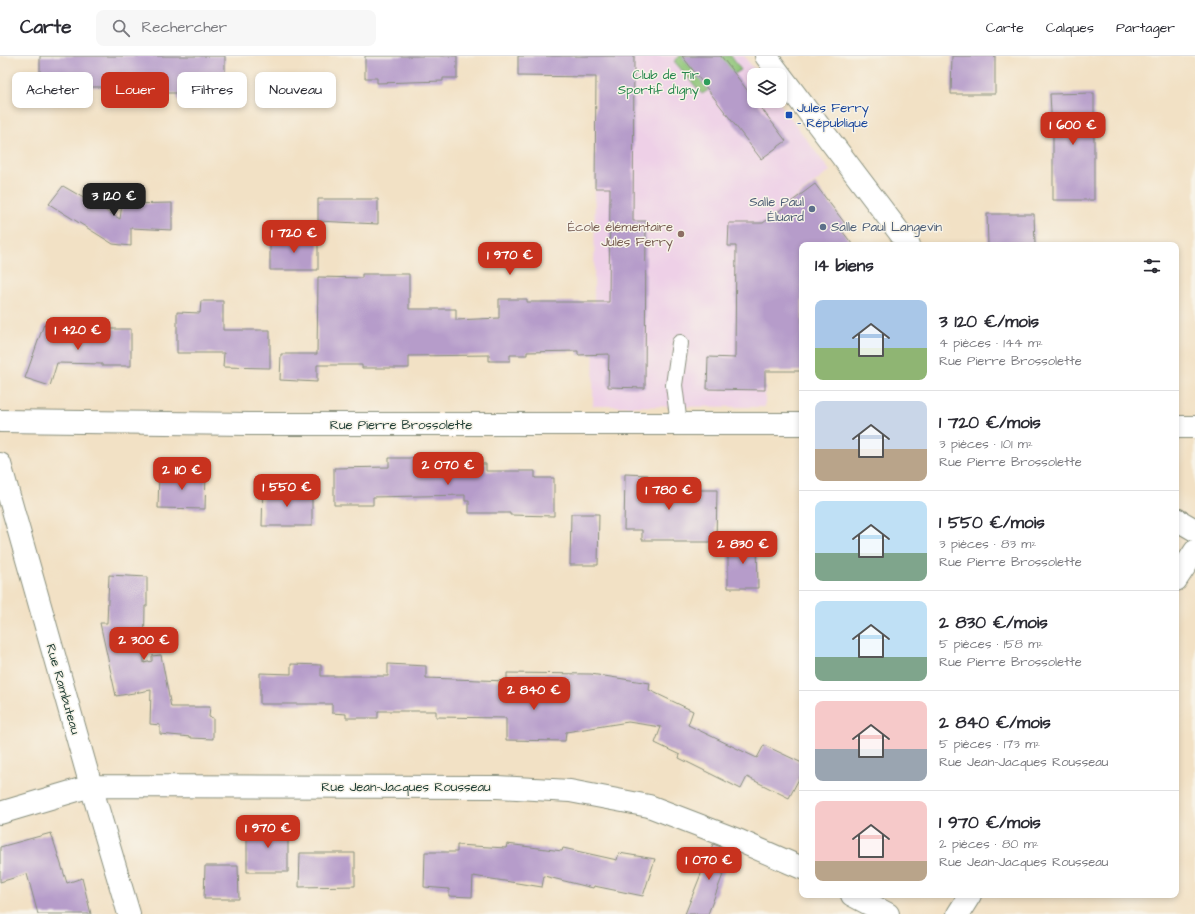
<!DOCTYPE html>
<html lang="fr">
<meta charset="utf-8">
<style>
:root{--surface:#fff;--page:#f7f7f7;--text:#2b2b33;--muted:#7c7c81;--line:#e1e1e2;--accent:#c8321e}
body{margin:0;font-family:"Architects Daughter",sans-serif;background:var(--page);color:var(--text);height:100vh;display:flex;flex-direction:column;font-size:15px;white-space:nowrap}
*{box-sizing:border-box;margin:0}
p{font-size:13px;color:var(--muted)}
.icon{flex:none;width:22px;height:22px;fill:none;stroke:currentColor;stroke-width:2;stroke-linecap:round;stroke-linejoin:round}
.map{position:relative;flex:1;overflow:hidden}
.panel{position:absolute;left:799px;top:186px;width:380px;height:656px;display:flex;flex-direction:column;background:var(--surface);border-radius:8px;box-shadow:0 2px 6px #0003}
.panel>*{flex:none}
.hud{position:absolute;left:12px;top:16px;width:380px;height:36px;display:flex;gap:8px}
.fabs{position:absolute;left:747px;top:12px;display:grid;gap:8px}
.fabs a{display:grid;place-items:center;width:40px;height:40px;border-radius:8px;background:var(--surface);box-shadow:0 2px 6px #0003;font-size:20px}
.price{position:absolute;translate:-50% -34px;padding:0 9px;border-radius:8px;background:var(--accent);color:#fff;font-size:13px;line-height:26px;filter:drop-shadow(0 1px 2px #0008)}
.price::after{content:'';position:absolute;left:50%;top:24px;width:12px;height:9px;margin-left:-6px;background:inherit;clip-path:polygon(0 0,100% 0,50% 100%)}
.price.on{background:#222;color:#fff}
ul{padding:0;list-style:none}
li{display:flex;align-items:center;gap:12px;height:100px;padding:0 16px}
li+li{border-top:1px solid var(--line)}
li span{display:grid;place-items:center;flex:none;width:112px;height:80px;border-radius:8px;color:#555}
li>.icon{margin-inline-start:auto}
span .icon{width:48px;height:48px;fill:#fffc;stroke-width:1}
li b{font-size:17px}
h2{display:flex;justify-content:space-between;align-items:center;height:48px;padding:0 16px;font-size:17px}
.pill{padding:0 14px;border-radius:8px;background:var(--surface);box-shadow:0 2px 6px #0003;font-size:14px;line-height:36px}
.pill.on{background:var(--accent);color:#fff}
header{display:flex;align-items:center;gap:24px;box-sizing:border-box;height:56px;padding:0 20px;background:var(--surface);border-bottom:1px solid var(--line)}
header strong{font-size:19px}
nav{display:flex;gap:22px;margin-inline-start:auto;font-size:14px}
.search{width:280px;height:36px;background:var(--page);display:flex;align-items:center;gap:10px;box-sizing:border-box;padding:0 14px;border-radius:8px;color:var(--muted);font-size:15px}
.map>svg:first-child{display:block}
</style>
<header>
<strong>Carte</strong>
<div class="search"><svg class="icon" aria-label="search" viewBox="0 0 24 24"><circle cx="10" cy="10" r="6"/><path d="M15 15l6 6"/></svg>Rechercher</div>
<nav><a>Carte</a><a>Calques</a><a>Partager</a></nav>
</header>
<div class="map">
<svg width="1195" height="858" viewBox="0 0 1195 858">
<rect width="100%" height="100%" fill="#f7f3e8"/>
<filter id="ink" filterUnits="userSpaceOnUse"><feTurbulence type="fractalNoise" baseFrequency=".025" numOctaves="2"/><feDisplacementMap in="SourceGraphic" scale="8" xChannelSelector="R" yChannelSelector="G"/><feConvolveMatrix kernelMatrix="1 2 1 2 8 2 1 2 1" color-interpolation-filters="sRGB"/></filter>
<filter id="wash" filterUnits="userSpaceOnUse"><feTurbulence type="fractalNoise" baseFrequency=".012" numOctaves="4" result="noise"/><feDisplacementMap in="SourceGraphic" scale="16" xChannelSelector="R" yChannelSelector="G"/><feGaussianBlur stdDeviation="0.9" result="paint"/><feColorMatrix in="noise" values="0 0 0 0 0 0 0 0 0 0 0 0 0 0 0 0 0 1.4 0 .05"/><feComposite in="paint" operator="in"/></filter>
<g filter="url(#wash)">
<rect width="100%" height="100%" fill="#f2e1c5"/>
<!-- built -->
<path fill="#eed0e7" d="M596,0h148l15,19h-5v26h24l52,70 -64,49 -1,187 -172,-1z"/>
<!-- green -->
<path fill="#8fc578" stroke="#578156" d="M680,0h51l10,14 -39,24 -28,-33z"/>
<g id="blocks">
<!-- building -->
<path fill="#b69cca" d="M40,0h185v45l-48,-1v-7h-47v-6h-40v-8h-50z
M365,0h92v22h-14v3l-66,2v-5h-12z
M518,0h116l-1,165h13l-1,167 -37,-1 1,-33 -31,1v-4l-51,1v3h-17v6h-21v-6l-80,1v12h-47v-3h-45v17l-37,-2 1,-26h36l1,-77 44,1v-4h47v35h47v11l43,-2v-19h28v3h82l1,-114h-15l1,-111 -78,-1z
M682,0h39l33,43v2h2l30,40 -25,18z
M952,0h43v38h-44z
M1094,37v107h-41v-68l-1,-1 -2,-37z
M815,128l32,42 -5,5 11,14h-51v126h-37v19l-58,-1 1,-32 27,1 1,-112h-8l1,-23h34z
M63,130l57,33 2,-15 50,-1v27l-41,-2v18l-18,-2 -64,-40z
M318,143h60v25l-60,-3z
M987,158h47l1,31h-47z
M270,181h48v33h-48z
M201,245h22v29h47v38l-47,-1 1,-14h-47v-41l23,1z
M44,268l41,14 -1,-9h47v37h-29v-2l-45,-1 -7,23 -25,-8z
M389,402h37v4l60,2v7h49v7h19v38l-44,-1v-2h-41v-12h-4v-6l-92,2v8h-39v-37l55,-1z
M159,417h47l-1,36 -47,-1z
M625,418l23,1v4h16v11h53l-1,52h-42v-2h-32v-10h-18z
M263,433l49,2v35h-50z
M571,458h28l-1,51h-28z
M728,486h29l1,46h-30z
M109,519l38,2v29h-2l-1,57 8,-2v-5l9,-1 10,52h39l-1,10 4,1v21l-22,-1v-1l-31,-3v-9l-10,-1 1,-34 -35,6 -16,-73h7z
M291,608l30,1v11h67v-12l38,2v12l81,3v-8l84,1 59,9 -1,7 44,21 -5,14 69,33 7,-13 38,18v10l-13,25 -42,-21 -6,12 -62,-31 1,-3 -25,-12 6,-16 -33,-5 -62,10 -1,9 -59,-1v-22l-70,-1v-6h-58v7h-32v-4l-14,-1v-9h-72v-31l31,1z
M262,769h26v47h-41v-44l14,1z
M51,777l16,50 15,-5 9,36h-53l-11,-40 -27,8v-35z
M507,788l55,7 1,-3 54,12 2,-7 36,6 -12,37 -49,-10 -1,2 -49,-12 -2,11 -69,-11 -1,21 -23,-1v-7l-25,-2 1,-35h32v-7l49,3z
M713,788l19,7 -24,63h-23z
M300,797h55v33l-56,1z
M205,810h33l1,33h-35z"/>
</g>
</g>
<g filter="url(#ink)">
<use href="#blocks" fill-opacity="0" stroke="#888f7c" stroke-width="1"/>
<g fill="none" stroke-linecap="round" stroke-linejoin="round">
<!-- service casing -->
<g stroke="#888f7c" stroke-width="18">
<path id="service" d="M679,369l-5,-40 6,-42"/>
</g>
<!-- minor casing -->
<g stroke="#888f7c" stroke-width="24">
<path id="minor" d="M766,0l143,189
M0,365l249,3h553
M1176,371h19
M0,408l91,322 38,128
M1176,463l19,11
M1176,524l19,-29
M0,757l91,-27 406,1 73,4 79,15 91,35 62,27
M852,839l36,19
M958,858l12,-19"/>
</g>
<!-- service -->
<use href="#service" stroke="#fff" stroke-width="16"/>
<!-- minor -->
<use href="#minor" stroke="#fff" stroke-width="22"/>
</g>
</g>
<!-- markers -->
<circle fill="#2e9e5b" stroke="#f7f3e8" stroke-width="1.5" cx="707" cy="26" r="4"/>
<rect fill="#1a4fb4" stroke="#f7f3e8" stroke-width="1.5" x="785" y="55" width="8" height="8" rx="2"/>
<g fill="#5c6f8a" stroke="#f7f3e8" stroke-width="1.5">
<circle cx="812" cy="153" r="4"/>
<circle cx="823" cy="171" r="4"/>
</g>
<circle fill="#8d6e63" stroke="#f7f3e8" stroke-width="1.5" cx="681" cy="178" r="4"/>
<g text-anchor="middle" dominant-baseline="central" stroke-width="3" stroke-linejoin="round" paint-order="stroke">
<!-- leisure labels -->
<g font-size="13" fill="#27864d" stroke="#f7f3e8" text-anchor="end">
<text x="699" y="19">Club de Tir<tspan x="699" dy="15">Sportif d'Igny</tspan></text>
</g>
<!-- transit labels -->
<g font-size="13" fill="#164399" stroke="#f7f3e8" text-anchor="start">
<text x="797" y="52">Jules Ferry<tspan x="797" dy="15">- République</tspan></text>
</g>
<!-- service labels -->
<g font-size="13" fill="#4e5e75" stroke="#f7f3e8" text-anchor="end">
<text x="804" y="146">Salle Paul<tspan x="804" dy="15">Éluard</tspan></text>
<text x="831" y="171" text-anchor="start">Salle Paul Langevin</text>
</g>
<!-- education labels -->
<g font-size="13" fill="#785e54" stroke="#f7f3e8" text-anchor="end">
<text x="673" y="171">École élémentaire<tspan x="673" dy="15">Jules Ferry</tspan></text>
</g>
<!-- street labels -->
<g font-size="13" fill="#1f3d34" stroke="#f7f3e8">
<text x="401" y="369">Rue Pierre Brossolette</text>
<text transform="translate(63 633) rotate(74)">Rue Rambuteau</text>
<text x="406" y="731">Rue Jean-Jacques Rousseau</text>
</g>
</g>
</svg>
<div class="fabs">
<a><svg class="icon" aria-label="layers" viewBox="0 0 24 24"><path d="M12 4l9 5-9 5-9-5zM3 14l9 5 9-5"/></svg></a>
</div>
<b class="price" style="left:1073px;top:90px">1 600 €</b>
<b class="price on" style="left:114px;top:161px">3 120 €</b>
<b class="price" style="left:294px;top:198px">1 720 €</b>
<b class="price" style="left:510px;top:220px">1 970 €</b>
<b class="price" style="left:78px;top:295px">1 420 €</b>
<b class="price" style="left:448px;top:430px">2 070 €</b>
<b class="price" style="left:182px;top:435px">2 110 €</b>
<b class="price" style="left:287px;top:452px">1 550 €</b>
<b class="price" style="left:669px;top:455px">1 780 €</b>
<b class="price" style="left:743px;top:509px">2 830 €</b>
<b class="price" style="left:144px;top:605px">2 300 €</b>
<b class="price" style="left:534px;top:655px">2 840 €</b>
<b class="price" style="left:268px;top:793px">1 970 €</b>
<b class="price" style="left:709px;top:825px">1 070 €</b>
<div class="hud">
<a class="pill">Acheter</a>
<a class="pill on">Louer</a>
<a class="pill">Filtres</a>
<a class="pill">Nouveau</a>
</div>
<section class="panel">
<h2>14 biens<svg class="icon" aria-label="filters" viewBox="0 0 24 24"><path d="M4 7h16M4 17h16"/><circle cx="9" cy="7" r="2"/><circle cx="15" cy="17" r="2"/></svg></h2>
<ul>
<li><span style="background:linear-gradient(#a9c7e8 60%,#8fb573 0)"><svg class="icon" aria-label="home" viewBox="0 0 24 24"><path d="M3 11l9-7 9 7M6 9v11h12V9"/></svg></span><div><b>3 120 €/mois</b><p>4 pièces · 144 m²</p><p>Rue Pierre Brossolette</p></div></li>
<li><span style="background:linear-gradient(#c9d6e8 60%,#b9a48a 0)"><svg class="icon" aria-label="home" viewBox="0 0 24 24"><path d="M3 11l9-7 9 7M6 9v11h12V9"/></svg></span><div><b>1 720 €/mois</b><p>3 pièces · 101 m²</p><p>Rue Pierre Brossolette</p></div></li>
<li><span style="background:linear-gradient(#bfe0f5 65%,#7fa58c 0)"><svg class="icon" aria-label="home" viewBox="0 0 24 24"><path d="M3 11l9-7 9 7M6 9v11h12V9"/></svg></span><div><b>1 550 €/mois</b><p>3 pièces · 83 m²</p><p>Rue Pierre Brossolette</p></div></li>
<li><span style="background:linear-gradient(#bfe0f5 70%,#7fa58c 0)"><svg class="icon" aria-label="home" viewBox="0 0 24 24"><path d="M3 11l9-7 9 7M6 9v11h12V9"/></svg></span><div><b>2 830 €/mois</b><p>5 pièces · 158 m²</p><p>Rue Pierre Brossolette</p></div></li>
<li><span style="background:linear-gradient(#f6c9c9 60%,#9aa5b1 0)"><svg class="icon" aria-label="home" viewBox="0 0 24 24"><path d="M3 11l9-7 9 7M6 9v11h12V9"/></svg></span><div><b>2 840 €/mois</b><p>5 pièces · 173 m²</p><p>Rue Jean-Jacques Rousseau</p></div></li>
<li><span style="background:linear-gradient(#f6c9c9 75%,#b9a48a 0)"><svg class="icon" aria-label="home" viewBox="0 0 24 24"><path d="M3 11l9-7 9 7M6 9v11h12V9"/></svg></span><div><b>1 970 €/mois</b><p>2 pièces · 80 m²</p><p>Rue Jean-Jacques Rousseau</p></div></li>
</ul>
</section>
</div>
